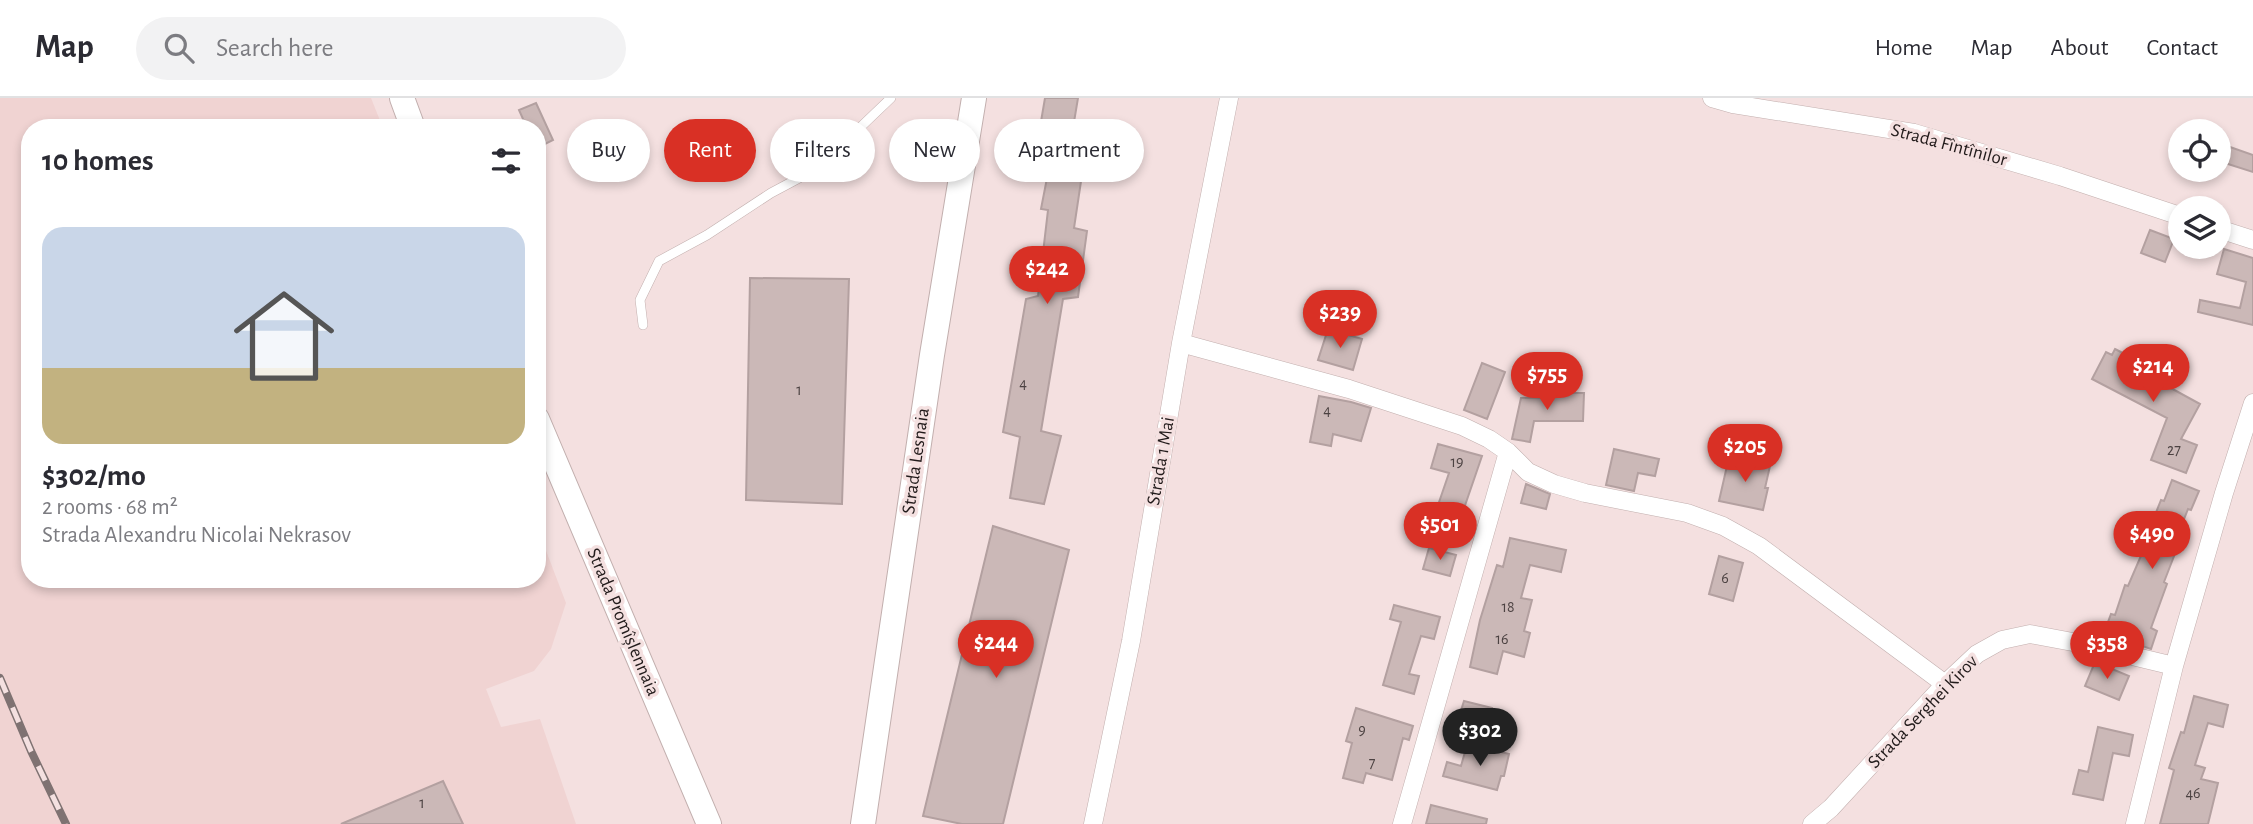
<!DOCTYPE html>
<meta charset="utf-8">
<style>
:root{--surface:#fff;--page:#f2f2f3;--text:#2b2b33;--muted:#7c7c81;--line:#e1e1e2;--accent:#d93025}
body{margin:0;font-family:"Alegreya Sans",sans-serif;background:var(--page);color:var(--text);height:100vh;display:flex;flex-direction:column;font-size:26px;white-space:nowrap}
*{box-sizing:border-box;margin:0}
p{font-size:23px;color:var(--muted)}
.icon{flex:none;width:38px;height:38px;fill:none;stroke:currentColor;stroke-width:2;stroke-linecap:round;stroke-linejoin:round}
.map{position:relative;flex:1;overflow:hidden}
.drawer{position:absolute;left:21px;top:21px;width:525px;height:469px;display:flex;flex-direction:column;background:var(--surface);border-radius:28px;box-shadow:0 4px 10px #0003}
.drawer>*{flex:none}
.guide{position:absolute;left:567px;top:21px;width:665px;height:63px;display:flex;gap:14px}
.controls{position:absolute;left:2168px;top:21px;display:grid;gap:14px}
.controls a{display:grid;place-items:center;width:63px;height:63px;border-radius:50%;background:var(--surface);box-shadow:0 4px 10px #0003;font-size:35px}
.price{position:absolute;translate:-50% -60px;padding:0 16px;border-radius:24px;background:var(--accent);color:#fff;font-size:23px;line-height:46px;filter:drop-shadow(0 2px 4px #0008)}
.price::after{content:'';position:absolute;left:50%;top:42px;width:21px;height:16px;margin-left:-10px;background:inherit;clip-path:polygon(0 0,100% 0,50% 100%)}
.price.current{background:#222;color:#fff}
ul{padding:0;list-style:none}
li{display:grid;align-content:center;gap:14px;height:371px;padding:0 21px}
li+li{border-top:2px solid var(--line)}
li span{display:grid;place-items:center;height:217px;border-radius:21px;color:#555}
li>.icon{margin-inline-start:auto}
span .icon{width:126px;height:126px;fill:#fffc;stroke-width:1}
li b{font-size:30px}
h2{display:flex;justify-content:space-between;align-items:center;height:84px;padding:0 21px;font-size:30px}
.pill{padding:0 24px;border-radius:32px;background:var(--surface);box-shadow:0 4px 10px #0003;font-size:24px;line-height:63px}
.pill.current{background:var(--accent);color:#fff}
header{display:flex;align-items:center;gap:42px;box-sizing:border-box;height:98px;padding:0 35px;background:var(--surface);border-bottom:2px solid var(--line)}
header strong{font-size:33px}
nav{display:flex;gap:38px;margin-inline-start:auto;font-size:24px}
.search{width:490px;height:63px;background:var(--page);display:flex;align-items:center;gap:18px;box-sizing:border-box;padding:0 24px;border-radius:38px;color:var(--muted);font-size:26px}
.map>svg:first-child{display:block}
</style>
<header>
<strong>Map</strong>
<div class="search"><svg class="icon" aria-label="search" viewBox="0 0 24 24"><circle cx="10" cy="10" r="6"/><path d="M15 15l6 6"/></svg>Search here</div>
<nav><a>Home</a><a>Map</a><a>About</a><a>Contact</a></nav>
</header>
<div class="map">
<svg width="2253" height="726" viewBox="0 0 2253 726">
<rect width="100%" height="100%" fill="#f4e0e0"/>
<!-- built -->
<path fill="#f0d3d2" d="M0,0h371l12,30h-353v451h507v-52l29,76 -15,46 -17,22 -48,18 15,38 39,-8 36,105h-576z"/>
<!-- building -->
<path fill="#cbb8b7" stroke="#b3a0a0" stroke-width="2" d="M1045,0h33l-8,48 16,2 -12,80 13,3 -9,66 -15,2 -22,132 20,5 -17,68 -34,-6 10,-61 -17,-5 23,-133 12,-3 10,-86 -7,-1 13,-67 -16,-3z
M536,5l17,37 -16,8v-20h-10l-8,-18z
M2230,49l23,8v17l-28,-9z
M2150,132l24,9 -9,23 -24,-9z
M2224,151l29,9v67l-55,-13 2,-12 40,8 6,-26 -29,-8z
M750,180l99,1 -7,225 -96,-4z
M1328,231l34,10 -9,31 -35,-10z
M2115,251l56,29 -4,8 33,18 -19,35 16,6 -11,28 -35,-13 16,-42 -75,-39 14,-27 6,3z
M1482,265l23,9 -18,47 -23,-9z
M1558,295h26l-1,28h-49l-4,21 -18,-3 9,-41 37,-1z
M1319,298l32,6 20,6 -10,33 -28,-7 -2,12 -21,-4z
M1438,346l44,12 -22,64 -24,-9 13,-38 -18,-5z
M1614,351l45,10 -4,17 -17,-3 -4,18 -28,-6z
M1729,359l41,9 -5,22h3l-5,22 -44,-9z
M2172,382l27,11 -8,19 -3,-1 -16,41 4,1 -12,31 3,2 -16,44 6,3 -6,18 -47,-16 7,-19 4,1 10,-30 3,1 28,-65 -3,-1 8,-20 3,1z
M1526,386l24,10 -4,15 -25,-6z
M993,428l76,24 -66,274h-41l-39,-8z
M1510,440l56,12 -5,22 -31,-7 -9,33 11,2 -8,31 6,2 -6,24 -21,-6 -6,23 -27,-7 10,-47 17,-55 6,2z
M1429,450l27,7 -6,21 -27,-7z
M1719,458l24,7 -10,38 -24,-7z
M1394,507l46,12 -6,22 -13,-3 -12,38 10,2 -5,18 -31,-9 18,-63 -11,-3z
M2095,564l34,14 -10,24 -34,-14z
M2194,598l34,9 -5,22 -15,-4 -13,42 10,3 -4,11 17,4 -10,41h-48l14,-54 -5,-2 12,-36 3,1z
M1464,603l28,7 -6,19 -28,-7z
M1356,610l57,18 -4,14 -6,-2 -11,42 -26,-7 -3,10 -20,-5 9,-35 -6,-2z
M2098,629l35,8 -4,21 -16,-3 -10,47 -30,-6 6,-24 9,2z
M1472,647l37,9 -5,22h-3l-4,14 -54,-14 4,-14 14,4 4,-14 5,1z
M443,683l20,43h-122z
M1431,707l56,14 -1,5h-60z"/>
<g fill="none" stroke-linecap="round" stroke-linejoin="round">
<!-- lane casing -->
<g stroke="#c2afae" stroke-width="10">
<path id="lane" d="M643,227l-3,-25 19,-39 48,-26 64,-42 30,-16 46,-37 44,-42"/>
</g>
<!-- street casing -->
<g stroke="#c2afae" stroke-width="19">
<path id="street" d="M1712,0l21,6 181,29 146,43 120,40
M2219,131l34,11
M1181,245l168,46 113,37 27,13 19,13 20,20 26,12 31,9 102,20 36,13 36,20 186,138
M1093,726l38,-183 50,-298 48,-245
M1402,726l106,-372
M1812,726l19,-16 114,-124 32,-30 25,-14 28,-6 48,9 96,23
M2135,726l39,-158 50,-173 29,-90"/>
</g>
<!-- secondary casing -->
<g stroke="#c2afae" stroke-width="26">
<path id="secondary" d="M402,0l11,30
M537,321l172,405
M863,726l69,-469 42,-257"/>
</g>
<!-- lane -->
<use href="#lane" stroke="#fff" stroke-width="9"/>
<!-- street -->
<use href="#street" stroke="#fff" stroke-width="18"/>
<!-- secondary -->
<use href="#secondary" stroke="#fff" stroke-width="24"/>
<!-- rail casing -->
<g stroke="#7f7272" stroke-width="8">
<path id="rail" d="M0,580l31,73 35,73"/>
</g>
<!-- rail -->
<use href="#rail" stroke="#f4e0e0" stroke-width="5" stroke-dasharray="16" stroke-linecap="butt"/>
</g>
<g text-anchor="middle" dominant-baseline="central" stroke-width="7" stroke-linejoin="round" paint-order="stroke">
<!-- number labels -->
<g font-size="16" fill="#4c4242">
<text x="1023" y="285">4</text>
<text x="799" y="292">1</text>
<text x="1327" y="312">4</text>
<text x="2174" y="352">27</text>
<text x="1457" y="364">19</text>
<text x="1725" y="480">6</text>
<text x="1508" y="509">18</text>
<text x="1502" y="541">16</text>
<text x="1362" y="632">9</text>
<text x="1372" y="665">7</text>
<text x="2193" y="695">46</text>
<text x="422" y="705">1</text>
</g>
<!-- street labels -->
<g font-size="19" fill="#221b1b" stroke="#f4e0e0">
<text transform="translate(1949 47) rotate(15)">Strada Fîntînilor</text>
<text transform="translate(916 363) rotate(-82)">Strada Lesnaia</text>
<text transform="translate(1161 363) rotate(-80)">Strada 1 Mai</text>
<text transform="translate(623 524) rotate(67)">Strada Promîșlennaia</text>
<text transform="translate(1923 614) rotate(-46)">Strada Serghei Kirov</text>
</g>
</g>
</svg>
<div class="controls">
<a><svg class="icon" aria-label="locate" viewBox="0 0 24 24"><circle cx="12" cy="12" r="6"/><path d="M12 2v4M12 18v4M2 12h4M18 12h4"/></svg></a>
<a><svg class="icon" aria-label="layers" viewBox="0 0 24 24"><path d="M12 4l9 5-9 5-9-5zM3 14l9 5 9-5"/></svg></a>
</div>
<b class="price" style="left:1047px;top:208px">$242</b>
<b class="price" style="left:1340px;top:252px">$239</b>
<b class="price" style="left:2153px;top:306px">$214</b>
<b class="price" style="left:1547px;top:314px">$755</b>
<b class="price" style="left:1745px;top:386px">$205</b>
<b class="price" style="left:1440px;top:464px">$501</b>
<b class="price" style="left:2152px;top:473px">$490</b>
<b class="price" style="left:996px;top:582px">$244</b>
<b class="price" style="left:2107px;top:583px">$358</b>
<b class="price current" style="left:1480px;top:670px">$302</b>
<div class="guide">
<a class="pill">Buy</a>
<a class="pill current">Rent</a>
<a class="pill">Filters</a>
<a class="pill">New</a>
<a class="pill">Apartment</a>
</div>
<section class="drawer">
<h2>10 homes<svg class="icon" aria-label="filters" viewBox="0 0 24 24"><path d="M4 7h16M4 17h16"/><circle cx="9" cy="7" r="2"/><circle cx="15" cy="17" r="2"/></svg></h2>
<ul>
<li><span style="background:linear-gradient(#c9d6e8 65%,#c2b280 0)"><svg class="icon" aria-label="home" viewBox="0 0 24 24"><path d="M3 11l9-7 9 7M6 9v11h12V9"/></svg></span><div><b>$302/mo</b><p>2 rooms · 68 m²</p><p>Strada Alexandru Nicolai Nekrasov</p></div></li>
</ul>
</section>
</div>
